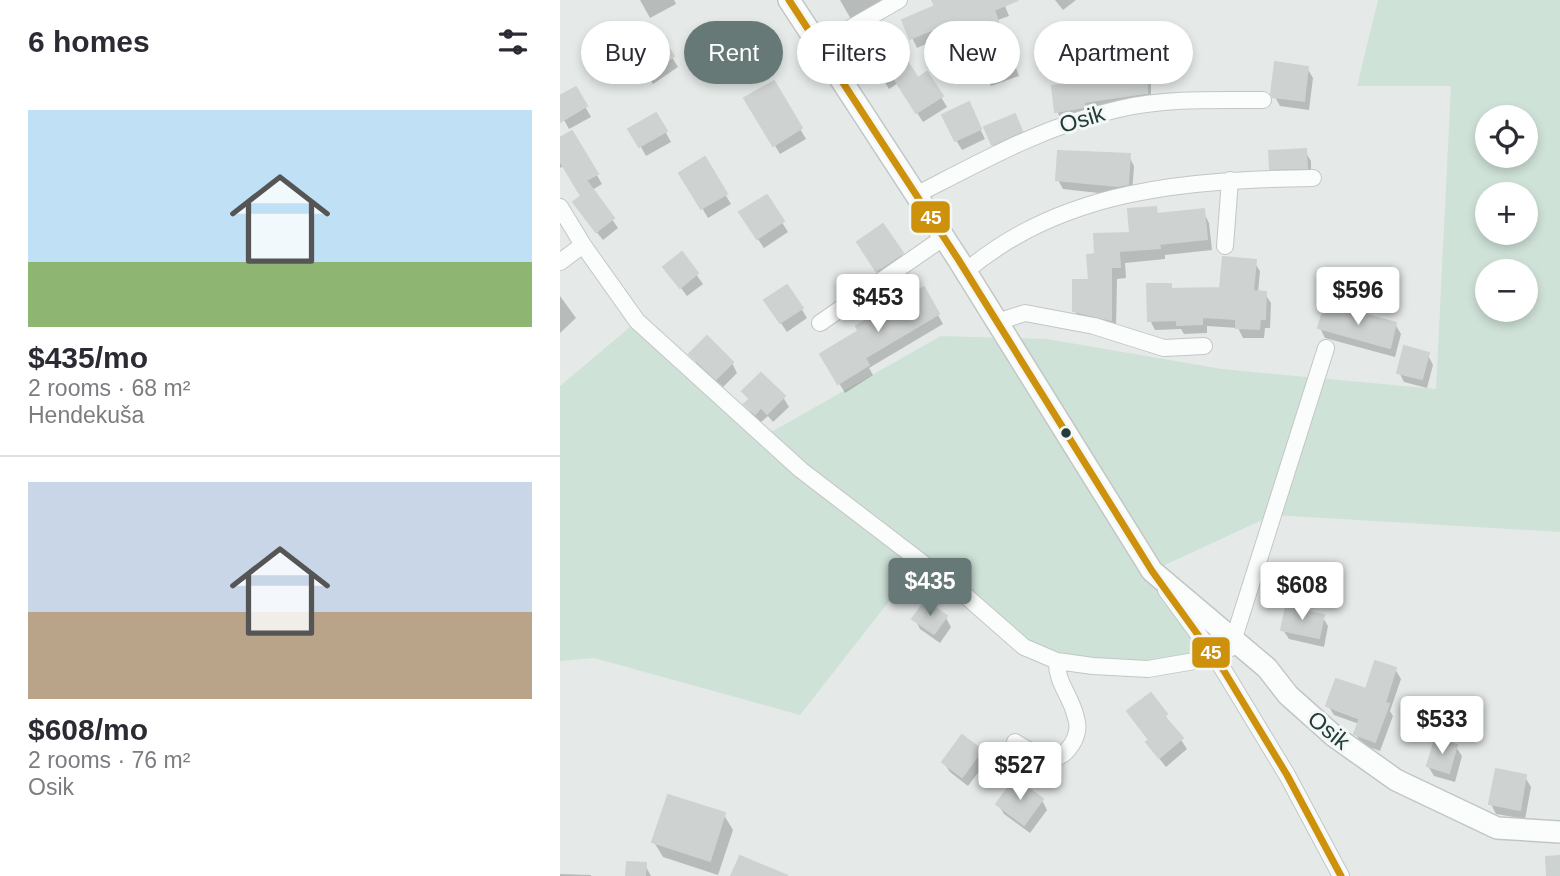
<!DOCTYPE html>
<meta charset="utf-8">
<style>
:root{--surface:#fff;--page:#f2f2f3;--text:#2b2b33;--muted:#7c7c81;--line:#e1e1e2;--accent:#677977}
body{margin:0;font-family:Helvetica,sans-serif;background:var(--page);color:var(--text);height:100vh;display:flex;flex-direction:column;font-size:26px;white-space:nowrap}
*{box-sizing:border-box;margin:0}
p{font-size:23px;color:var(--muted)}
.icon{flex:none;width:38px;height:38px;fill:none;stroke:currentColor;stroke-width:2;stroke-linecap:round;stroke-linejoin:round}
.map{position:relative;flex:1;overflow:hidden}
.side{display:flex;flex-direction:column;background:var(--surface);width:560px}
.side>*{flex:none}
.top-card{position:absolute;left:21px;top:21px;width:665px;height:63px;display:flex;gap:14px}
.controls{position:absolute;left:915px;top:105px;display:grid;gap:14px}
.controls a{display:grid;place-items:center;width:63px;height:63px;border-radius:50%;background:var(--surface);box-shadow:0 4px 10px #0003;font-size:35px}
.price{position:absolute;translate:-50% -60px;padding:0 16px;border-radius:7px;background:#fff;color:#222;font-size:23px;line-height:46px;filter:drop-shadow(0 2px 4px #0008)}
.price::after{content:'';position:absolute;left:50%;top:42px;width:21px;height:16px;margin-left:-10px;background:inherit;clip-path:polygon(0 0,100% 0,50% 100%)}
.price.current{background:var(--accent);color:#fff}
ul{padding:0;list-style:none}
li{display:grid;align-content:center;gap:14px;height:371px;padding:0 28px}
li+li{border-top:2px solid var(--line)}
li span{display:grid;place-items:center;height:217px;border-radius:0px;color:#555}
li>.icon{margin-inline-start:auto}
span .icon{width:126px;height:126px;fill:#fffc;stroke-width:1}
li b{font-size:30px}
h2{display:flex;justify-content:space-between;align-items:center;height:84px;padding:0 28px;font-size:30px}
.pill{padding:0 24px;border-radius:32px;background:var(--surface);box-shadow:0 4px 10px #0003;font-size:24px;line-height:63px}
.pill.current{background:var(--accent);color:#fff}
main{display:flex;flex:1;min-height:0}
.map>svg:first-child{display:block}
</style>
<main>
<section class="side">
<h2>6 homes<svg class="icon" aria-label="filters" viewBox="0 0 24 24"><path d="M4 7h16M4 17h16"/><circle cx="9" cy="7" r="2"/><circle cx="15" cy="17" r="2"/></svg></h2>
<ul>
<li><span style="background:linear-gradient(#bfe0f5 70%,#8fb573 0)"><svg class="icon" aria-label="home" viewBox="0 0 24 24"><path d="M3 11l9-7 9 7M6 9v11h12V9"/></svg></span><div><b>$435/mo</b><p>2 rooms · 68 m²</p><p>Hendekuša</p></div></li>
<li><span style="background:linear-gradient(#c9d6e8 60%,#b9a48a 0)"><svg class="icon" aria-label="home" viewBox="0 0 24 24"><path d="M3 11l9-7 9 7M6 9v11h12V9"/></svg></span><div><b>$608/mo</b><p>2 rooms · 76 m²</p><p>Osik</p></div></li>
</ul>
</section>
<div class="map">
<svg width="1000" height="876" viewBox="0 0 1000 876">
<rect width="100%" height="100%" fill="#e5eae8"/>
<!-- green -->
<path fill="#cfe2d8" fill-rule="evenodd" d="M818,0h182v532l-287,-17 -121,56 54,88 -113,7 -69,-19 -104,-85 -120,153 -206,-57 -34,3v-275l77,-65 127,115 177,-100 106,3 175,30 214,20 15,-303h-94zM928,117h38v39h-38zM928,194h38v39h-38zM928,271h38v39h-38z"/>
<!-- shadow -->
<path fill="#0003" fill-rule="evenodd" d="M80,0h34l2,4 -26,14z
M280,0h49l-37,21z
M374,0h80v2l-9,4 4,10 -11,4 21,56 -28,10 -22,-54 -16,7 -3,-5 -33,14 -13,-27 33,-14z
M495,0h21l-13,10z
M99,36l19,31 -25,17 -14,-21z
M310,58l47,22 10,-6 20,33 -24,15 -25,-39 -9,6z
M585,63l6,10v30l-89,18 -5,-10 32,-28z
M747,68l6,10 -4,32 -29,-4 -7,-13z
M213,83l33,56 -26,15 -33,-55z
M15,89l16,28 -22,12 -9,-16v-15z
M413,114l12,25 -23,11 -6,-10z
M96,115l15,27 -25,14 -15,-27z
M459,126l7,15 -27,12 -6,-9z
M12,133l30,51 -10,6 26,38 -15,12 -22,-28 2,-15 -18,-32 -5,3v-28z
M745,151l6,10v16l-34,1 -5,-10z
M569,156l5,10 -2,28 -7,2 -62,-7 -5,-9z
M144,159l27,45 -23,14 -27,-45z
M206,197l22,35 -24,16 -17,-25z
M595,209l5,7 43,-5 6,12 3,27 -47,5v4l-40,4 1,15 -9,1 -1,51 -34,-7 -7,-12 15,-30 6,-25 36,-22z
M305,253l36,1 6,10 -24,16z
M122,255l21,29 -16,12 -21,-28z
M694,262l6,9 -2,22 7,1 6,9 -1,25h-5l-1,10h-21l-5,-10 -31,-2v7l-23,1 -3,-5 -26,1 -5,-10 20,-34 3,5 49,-1z
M364,290l19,34 -74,44 4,7 -28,18 -23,-38z
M0,296l16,22 -16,15z
M241,308l6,10 -20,14 -15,-22z
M805,320l30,4 6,10 -6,23 -70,-19 -5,-10z
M132,355l40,8 5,10 -14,14 -26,-23z
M868,355l5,10 -6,23 -23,-6 -5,-10z
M184,392l39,5 6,10 -16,15 -5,-6 -7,6 -9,-8 -6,-10 4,-3z
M762,616l6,10 -4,21 -35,-8 -6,-9z
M386,618l5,9 -11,16 -20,-14 -5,-10z
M835,669l6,10 -11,32 3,5 -13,35 -19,-7 -5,-10 3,-10 -25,-9 -6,-10 39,-13zM774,706l35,13 -2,3 -33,-12z
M569,712l36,3 22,34 -21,18 -12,-15 -6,-9 2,-1z
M896,747l6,9 -7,26 -21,-6 -6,-10z
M421,751l6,10 -19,25 -18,-14 -6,-9z
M965,777l6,10 -6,32 -29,-5 -5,-10z
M482,800l5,10 -17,23 -26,-19 -6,-10z
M164,815l9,15 -15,45 -55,-18 -9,-15z
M85,865l6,11h-23z
M0,874l31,1v1h-31z"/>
<!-- building -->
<path fill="#ced2d1" stroke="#cdd3d1" stroke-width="2" d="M372,0h86l-24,10 20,56 -31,11 -20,-55 -17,8 -3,-5 -33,14 -8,-19 33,-14z
M99,34l15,22 -28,20 -15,-23z
M334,41l24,37 9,-6 16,24 -27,17 -24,-38 -10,5 -14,-23z
M586,61l1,32 -63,9 1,5 -30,5 -3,-26 35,-4 -2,-18z
M715,62l33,5 -4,34 -31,-4 -2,-3z
M214,81l28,47 -29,18 -29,-48z
M16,87l11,19 -27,16v-26z
M409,102l12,27 -26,12 -13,-26z
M96,113l11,18 -28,16 -11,-18z
M455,114l7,17 -30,14 -8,-18z
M12,131l26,43 -12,6 28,38 -18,14 -23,-30 8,-6 -21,-35v-23z
M746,149l1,19 -37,1 -1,-18z
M498,151l72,3 -2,30 -10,2 -62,-6z
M145,157l22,37 -26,15 -22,-36z
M207,195l17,26 -27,18 -18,-27z
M596,207l1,7 47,-5 3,30 -48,5 1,4 -41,3 1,16h-9v53l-38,-9v-31h16l-2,-25 8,-1 -1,-20 36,-1 -2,-24z
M323,224l20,29 -27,18 -19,-29z
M122,252l16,21 -18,15 -17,-21z
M663,257l33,3 -3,31 13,1 -1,27h-5l-1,10 -23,-1v-9l-34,-2v7l-25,1v-5l-29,1 -1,-37h24v5l49,-1z
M227,285l16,23 -23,15 -16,-23z
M364,287l15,27 -74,44 4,7 -31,19 -18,-30 38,-23 -2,-5z
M764,307l39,11 1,-4 32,9 -6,25 -72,-20z
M147,336l26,26 -17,17 -27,-25z
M844,346l25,7 -7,26 -25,-6z
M201,373l24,23 -18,18 -6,-7 -6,7 -11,-10 6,-5 -8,-8z
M365,601l22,15 -13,18 -22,-15z
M726,607l38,8 -5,23 -38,-8z
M815,661l21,7 -11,35 4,1 -14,38 -21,-8 6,-16 -34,-12 10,-27 30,10z
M591,693l16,21 -3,2 19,22 -24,20 -13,-16 3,-2 -22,-29z
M402,735l20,15 -20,27 -20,-15z
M875,739l22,6 -8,28 -22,-7z
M936,769l30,6 -6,35 -31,-6z
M455,779l28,20 -19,26 -28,-21z
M108,795l57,18 -15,48 -58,-19z
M180,856l48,20h-57z
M1000,856v20h-13l-1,-19z
M67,862l19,1 -1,13h-19z"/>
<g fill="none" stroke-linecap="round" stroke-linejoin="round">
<!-- street casing -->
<g stroke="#c2c7c5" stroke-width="18">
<path id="street" d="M259,46l80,-46
M356,195c66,-34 130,-70 203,-86 46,-11 97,-9 144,-9
M0,207l23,38 54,76 164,149 166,127 57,50 33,14 36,5 55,3 58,-10 34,-15
M665,246l5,-66
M0,262l23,-17
M405,272c98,-84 225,-92 348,-94
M437,322l28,-9 69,13 70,22 40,-2
M260,323l123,-85
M606,590l38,52
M674,638l92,-290
M664,671l63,104 54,101
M455,742c20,12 40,29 57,2 5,-8 7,-17 4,-26 -4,-21 -20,-35 -19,-57"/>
</g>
<!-- secondary casing -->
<g stroke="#c1c7c6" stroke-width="24">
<path id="secondary" d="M229,0l169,259 194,312 115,97 21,27 46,41 62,44 101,48 63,4"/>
</g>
<!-- street -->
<use href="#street" stroke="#fbfcfc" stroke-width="16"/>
<!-- secondary -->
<use href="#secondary" stroke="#fbfcfc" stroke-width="21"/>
<!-- street-bridge casing -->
<g stroke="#c2c7c5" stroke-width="18" stroke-linecap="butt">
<path id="street-bridge" d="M644,642l20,29"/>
</g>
<!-- street-bridge -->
<use href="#street-bridge" stroke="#fbfcfc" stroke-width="16"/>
<!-- bus-1 casing -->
<g stroke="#f3f8f7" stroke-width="12">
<path id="bus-1" d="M229,0l169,259 194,312 72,100 63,104 54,101"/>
</g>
<!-- bus-1 -->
<use href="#bus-1" stroke="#cd910c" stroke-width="7"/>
</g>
<!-- markers -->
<circle fill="#233c3a" stroke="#f3f8f7" stroke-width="2.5" cx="506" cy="433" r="6"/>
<g text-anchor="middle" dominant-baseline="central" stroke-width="6" stroke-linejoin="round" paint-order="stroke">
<!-- street labels -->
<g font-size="23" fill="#233c3a" stroke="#f3f8f7">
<text transform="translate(522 119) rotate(-17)">Osik</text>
<text transform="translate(769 730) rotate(39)">Osik</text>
</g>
</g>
<g stroke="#f3f8f7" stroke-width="2.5">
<rect x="350" y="200" width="41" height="34" rx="7" fill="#cd910c"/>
<rect x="631" y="636" width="40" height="33" rx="7" fill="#cd910c"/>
</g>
<g font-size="19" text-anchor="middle" font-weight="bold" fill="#fff">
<text x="371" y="224">45</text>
<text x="651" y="659">45</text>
</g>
</svg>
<div class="controls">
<a><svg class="icon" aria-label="locate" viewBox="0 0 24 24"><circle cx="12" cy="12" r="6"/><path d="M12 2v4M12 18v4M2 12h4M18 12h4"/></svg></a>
<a>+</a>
<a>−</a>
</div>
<b class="price" style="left:798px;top:327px">$596</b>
<b class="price" style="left:318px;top:334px">$453</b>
<b class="price current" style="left:370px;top:618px">$435</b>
<b class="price" style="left:742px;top:622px">$608</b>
<b class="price" style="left:882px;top:756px">$533</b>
<b class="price" style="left:460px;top:802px">$527</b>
<div class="top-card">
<a class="pill">Buy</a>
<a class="pill current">Rent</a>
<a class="pill">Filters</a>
<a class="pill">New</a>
<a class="pill">Apartment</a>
</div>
</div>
</main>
